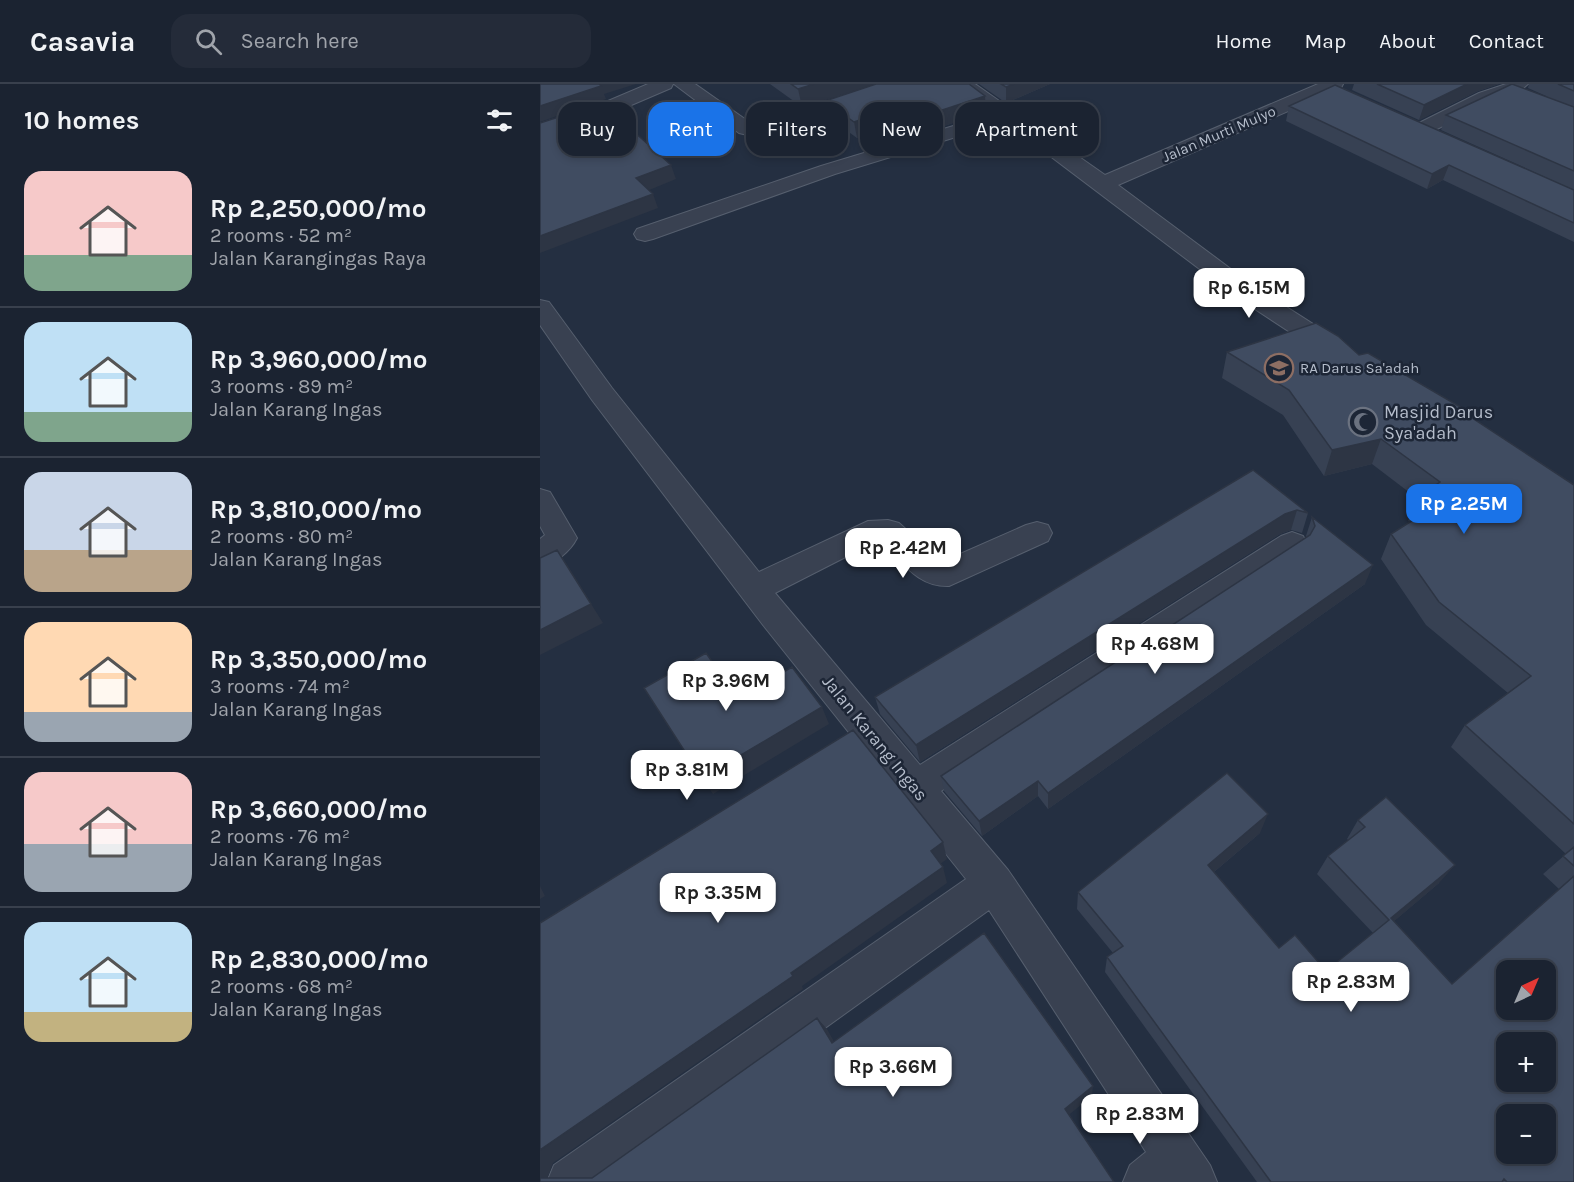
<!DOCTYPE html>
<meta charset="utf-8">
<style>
:root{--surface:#1b2331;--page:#242b39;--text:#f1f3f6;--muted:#a0a4ab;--line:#39404d;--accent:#1a73e8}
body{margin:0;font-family:Karla,sans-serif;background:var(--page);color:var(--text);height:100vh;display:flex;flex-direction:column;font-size:22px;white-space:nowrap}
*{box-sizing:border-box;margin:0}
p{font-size:20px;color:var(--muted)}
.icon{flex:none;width:33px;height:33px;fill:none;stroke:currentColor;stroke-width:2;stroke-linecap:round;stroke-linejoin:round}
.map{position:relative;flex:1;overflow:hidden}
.drawer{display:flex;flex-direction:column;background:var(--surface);width:540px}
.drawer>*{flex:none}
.hud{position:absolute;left:18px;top:18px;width:570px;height:54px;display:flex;gap:12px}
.needle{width:39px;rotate:44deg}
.fabs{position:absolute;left:956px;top:876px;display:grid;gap:12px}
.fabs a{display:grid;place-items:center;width:60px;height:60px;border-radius:12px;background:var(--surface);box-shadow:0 3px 9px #0003,0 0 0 2px var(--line);font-size:30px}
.price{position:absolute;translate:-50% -51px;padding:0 14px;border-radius:12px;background:#fff;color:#222;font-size:20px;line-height:39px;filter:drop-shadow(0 2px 3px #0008)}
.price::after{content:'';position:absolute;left:50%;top:36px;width:18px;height:14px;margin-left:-9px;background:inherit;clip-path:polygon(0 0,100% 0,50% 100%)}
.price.on{background:var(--accent);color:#fff}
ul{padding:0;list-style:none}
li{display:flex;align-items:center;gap:18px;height:150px;padding:0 24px}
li+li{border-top:2px solid var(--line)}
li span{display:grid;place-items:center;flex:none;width:168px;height:120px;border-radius:18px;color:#555}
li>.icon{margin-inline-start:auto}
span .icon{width:72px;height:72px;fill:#fffc;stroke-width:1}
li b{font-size:26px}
h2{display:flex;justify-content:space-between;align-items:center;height:72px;padding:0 24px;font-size:26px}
.tag{padding:0 21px;border-radius:18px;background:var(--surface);box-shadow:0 3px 9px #0003,0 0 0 2px var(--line);font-size:21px;line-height:54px}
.tag.on{background:var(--accent);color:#fff}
header{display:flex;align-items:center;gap:36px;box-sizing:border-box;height:84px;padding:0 30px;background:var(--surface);border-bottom:2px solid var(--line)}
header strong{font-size:28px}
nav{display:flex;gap:33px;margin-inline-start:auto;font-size:21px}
.search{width:420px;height:54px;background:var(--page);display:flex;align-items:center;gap:15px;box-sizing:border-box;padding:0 21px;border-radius:18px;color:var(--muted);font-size:22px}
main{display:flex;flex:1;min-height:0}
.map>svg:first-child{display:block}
</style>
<header>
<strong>Casavia</strong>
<div class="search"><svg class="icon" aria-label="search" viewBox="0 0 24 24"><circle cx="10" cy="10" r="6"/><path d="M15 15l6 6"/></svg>Search here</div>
<nav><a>Home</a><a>Map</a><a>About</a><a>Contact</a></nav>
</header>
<main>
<section class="drawer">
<h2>10 homes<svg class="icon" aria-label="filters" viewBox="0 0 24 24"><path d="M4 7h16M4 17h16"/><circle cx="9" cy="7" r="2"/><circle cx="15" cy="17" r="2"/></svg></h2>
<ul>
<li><span style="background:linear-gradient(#f6c9c9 70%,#7fa58c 0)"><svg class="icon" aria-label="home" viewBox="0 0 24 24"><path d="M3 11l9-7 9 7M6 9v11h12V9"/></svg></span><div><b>Rp 2,250,000/mo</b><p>2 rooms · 52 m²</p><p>Jalan Karangingas Raya</p></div></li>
<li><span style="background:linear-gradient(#bfe0f5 75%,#7fa58c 0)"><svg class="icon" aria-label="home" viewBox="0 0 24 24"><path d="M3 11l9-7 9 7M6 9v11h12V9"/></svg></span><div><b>Rp 3,960,000/mo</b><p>3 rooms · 89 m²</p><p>Jalan Karang Ingas</p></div></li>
<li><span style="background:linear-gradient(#c9d6e8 65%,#b9a48a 0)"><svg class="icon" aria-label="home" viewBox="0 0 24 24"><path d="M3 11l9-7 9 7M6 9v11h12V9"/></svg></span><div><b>Rp 3,810,000/mo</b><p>2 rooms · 80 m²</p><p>Jalan Karang Ingas</p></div></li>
<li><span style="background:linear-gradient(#ffd9b3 75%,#9aa5b1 0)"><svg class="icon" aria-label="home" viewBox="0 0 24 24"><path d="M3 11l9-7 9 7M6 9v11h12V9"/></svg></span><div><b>Rp 3,350,000/mo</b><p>3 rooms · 74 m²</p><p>Jalan Karang Ingas</p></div></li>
<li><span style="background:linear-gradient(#f6c9c9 60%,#9aa5b1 0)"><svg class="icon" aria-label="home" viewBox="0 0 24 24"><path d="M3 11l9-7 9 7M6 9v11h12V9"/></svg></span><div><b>Rp 3,660,000/mo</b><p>2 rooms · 76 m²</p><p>Jalan Karang Ingas</p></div></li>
<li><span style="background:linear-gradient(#bfe0f5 75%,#c2b280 0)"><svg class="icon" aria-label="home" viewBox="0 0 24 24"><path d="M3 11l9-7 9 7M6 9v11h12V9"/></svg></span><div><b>Rp 2,830,000/mo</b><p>2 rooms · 68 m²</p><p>Jalan Karang Ingas</p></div></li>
</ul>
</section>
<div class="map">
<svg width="1034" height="1098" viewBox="0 0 1034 1098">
<rect width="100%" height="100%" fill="#242f41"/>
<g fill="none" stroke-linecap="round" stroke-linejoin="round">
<!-- minor casing -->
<g stroke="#565f6e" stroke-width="2">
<path id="minor" d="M108,0h25l-2,4 -56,24 -75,25v-13l61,-20z
M134,0h21l57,40 84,-24 45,-16h27l-2,4 -56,20 -98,28 -13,-3z
M413,0h22l130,91 213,-91h25l-2,4 -223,97 137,102 91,58 4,6 -4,6 -9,2 -9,-2 -90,-59 -233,-176 -170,52 -182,65 -8,2 -8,-2 -3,-5 3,-5 184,-63 172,-52z
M966,0h22l-12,10 -23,7 -66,33h-14l-3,-4 3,-4 66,-33z
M0,216l9,2 63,86 147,184 109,-51 20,-1 11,3 43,39 84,-37 11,-3 11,3 4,8 -4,8 -99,45c-32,1 -46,-24 -67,-43h-9l-98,50 145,172 361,-229 11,-4 11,4 4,8 -4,8 -362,239 67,79 202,295 7,17h-94l7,-17 16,-13 -157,-242 -378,272h-64l7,-17 412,-286 -203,-254 -171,-225 -52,-75z
M0,405l10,3 27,46c-7,14 -22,25 -37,30v-29l5,-4 -5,-9z"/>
</g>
<!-- minor -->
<use href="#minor" fill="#394151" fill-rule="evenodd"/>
</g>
<!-- wall -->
<path fill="#374153" d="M230,0h102l1,1 -71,22z
M336,0l110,28 -60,20 -19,-13 -50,19 -29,-21 -3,-16z
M439,0h71l-44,19z
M814,0h145l-21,7 -59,29 -67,-30z
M989,0h45v106l-133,-60 5,-15 100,-19 -18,-8z
M749,22l285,84v52l-131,-62 -16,9 -141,-68z
M687,268l132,3 115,60 -2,4 102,66v697h-317l-152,-210 2,-15 6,-4 -36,-44 1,-17 182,-59 -46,39 65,76 47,23 47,-38 -56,-59 11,-18 20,-16 -1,-1 11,-19 81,63 -45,38 58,63 107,-95 -16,-15 23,-20 -115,-107 14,-22 43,-32 -82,-68 -45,-66 10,-25 19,-12 -2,-1 10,-22 -46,-35 -48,12 -41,-61 -61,-37z
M713,386l55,43 -6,20 -11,-3 -11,4 -360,228 -40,-48 -5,-17z
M772,433l53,67 -317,225 -10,-13 -56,40 -38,-45 -3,-15 365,-238v-2z"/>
<!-- shaded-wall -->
<path fill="#2d3544" d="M56,0h40l-32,10 2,5 -66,23v-16z
M274,0h58l1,1 -71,22 -4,-18z
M474,0h36l-44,19v-16z
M927,0h32l-21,7 -59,29 5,-15z
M445,12l1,16 -60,20 -2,-16z
M365,20l2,15 -50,19 -3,-16z
M131,81l5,14 -34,14 -6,-15z
M909,81l-6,15 -16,9 5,-15z
M113,110l5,14 -118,45v-17z
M841,355l-9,25 -48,12 8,-26z
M757,426l-6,20 -11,4 -360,228 -4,-17 369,-231z
M833,481l-8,19 -317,225v-16z
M30,486l33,53 -63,32v-25z
M282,623l7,17 -116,70 -11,-16z
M498,697v15l-56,40 -3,-15z
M728,730l-8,19 -58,49 6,-17z
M403,758l4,17 -11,8 -5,-16z
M915,781l-16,18 -61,52 13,-17z
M403,783l4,16 -145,103 1,3 -250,174 -7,19h-6v-32z
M0,802l5,10 -5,3z
M277,934l10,11 14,25 -9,-11z
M553,1002l-1,10 -27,22v-9z"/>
<!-- building -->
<path fill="#404c61" stroke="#2d3544" stroke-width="1.5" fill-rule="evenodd" d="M0,0h59l2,2 -61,20z
M251,0h23l-16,5z
M336,0h93l16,12 -61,20 -19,-12 -51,18 -29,-21z
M461,0h13l-8,3z
M837,0h90l-43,21z
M972,0l62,23v64l-128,-56z
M1018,0h16v7z
M795,1l239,105v33l-125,-58 -17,9 -143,-68z
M62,19l69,62 -35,13 17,16 -113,42v-113z
M776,239l22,13 21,19 9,-2 106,62 -5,1 105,69v339l-109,-99 66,-49 -92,-74 -48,-68 43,-27 -15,-11 21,-14 -59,-43 -49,11 -43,-60 -62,-38z
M713,386l55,43 -11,-3 -12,4 -369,231 -41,-48z
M772,433l61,48 -325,228 -10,-12 -59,40 -38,-45 369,-241 5,-9z
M17,466l34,54 -51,26v-72z
M166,569l32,46 54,-32 30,40 -120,71 -58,-90z
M313,646l90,112 -12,9 12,16 -152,106 2,3 -253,174v-227z
M687,689l41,41 -60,51 71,83 16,-13 31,36 63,-51 -61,-64 37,-29 -7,-7 28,-23 69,68 -64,53 61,66 122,-108v306h-67l-3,-3 -2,3h-231l-164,-225 16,-11 -45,-54zM966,886h39v40h-39zM966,958h39v40h-39zM966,1030h39v40h-39z
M1034,763v19l-11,-10z
M444,849l109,153 -28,23 49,73h-574v-4h52l225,-160 15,25z"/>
<!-- icons -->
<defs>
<g id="school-ring" transform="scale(1.5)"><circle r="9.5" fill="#1d2636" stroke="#8d6e63" stroke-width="1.5"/><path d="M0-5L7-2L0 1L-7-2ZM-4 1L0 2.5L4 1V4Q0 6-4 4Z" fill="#8d6e63"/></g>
<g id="mosque-ring" transform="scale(1.5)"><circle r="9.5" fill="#1d2636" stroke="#6b7280" stroke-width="1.5"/><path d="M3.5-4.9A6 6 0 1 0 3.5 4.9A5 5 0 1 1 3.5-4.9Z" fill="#6b7280"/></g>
</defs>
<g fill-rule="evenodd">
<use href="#school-ring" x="739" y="284"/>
<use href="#mosque-ring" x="823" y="338"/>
</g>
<g text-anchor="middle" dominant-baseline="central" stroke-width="5" stroke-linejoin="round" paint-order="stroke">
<!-- far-street labels -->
<g font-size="15" fill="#b5bdcb" stroke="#1d2636">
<text transform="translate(679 50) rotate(-23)">Jalan Murti Mulyo</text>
</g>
<!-- far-poi labels -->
<g font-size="15" fill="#b5bdcb" stroke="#1d2636" text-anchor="start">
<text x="760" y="284">RA Darus Sa'adah</text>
</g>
<!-- poi labels -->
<g font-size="18" fill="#b5bdcb" stroke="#1d2636" text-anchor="start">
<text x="844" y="328">Masjid Darus<tspan x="844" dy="21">Sya'adah</tspan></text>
</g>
<!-- street labels -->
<g font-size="18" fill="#b5bdcb" stroke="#1d2636">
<text transform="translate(335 654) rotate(51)">Jalan Karang Ingas</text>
</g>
</g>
</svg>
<div class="fabs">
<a><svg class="needle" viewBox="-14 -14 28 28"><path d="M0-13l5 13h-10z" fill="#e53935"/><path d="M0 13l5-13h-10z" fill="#a0a4ab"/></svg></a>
<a>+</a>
<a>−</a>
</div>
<b class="price" style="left:709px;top:235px">Rp 6.15M</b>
<b class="price on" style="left:924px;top:451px">Rp 2.25M</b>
<b class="price" style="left:363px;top:495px">Rp 2.42M</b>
<b class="price" style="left:615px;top:591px">Rp 4.68M</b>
<b class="price" style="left:186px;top:628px">Rp 3.96M</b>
<b class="price" style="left:147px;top:717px">Rp 3.81M</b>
<b class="price" style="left:178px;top:840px">Rp 3.35M</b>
<b class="price" style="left:811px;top:929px">Rp 2.83M</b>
<b class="price" style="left:353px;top:1014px">Rp 3.66M</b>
<b class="price" style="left:600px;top:1061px">Rp 2.83M</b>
<div class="hud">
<a class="tag">Buy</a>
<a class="tag on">Rent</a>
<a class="tag">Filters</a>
<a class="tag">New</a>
<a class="tag">Apartment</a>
</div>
</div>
</main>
